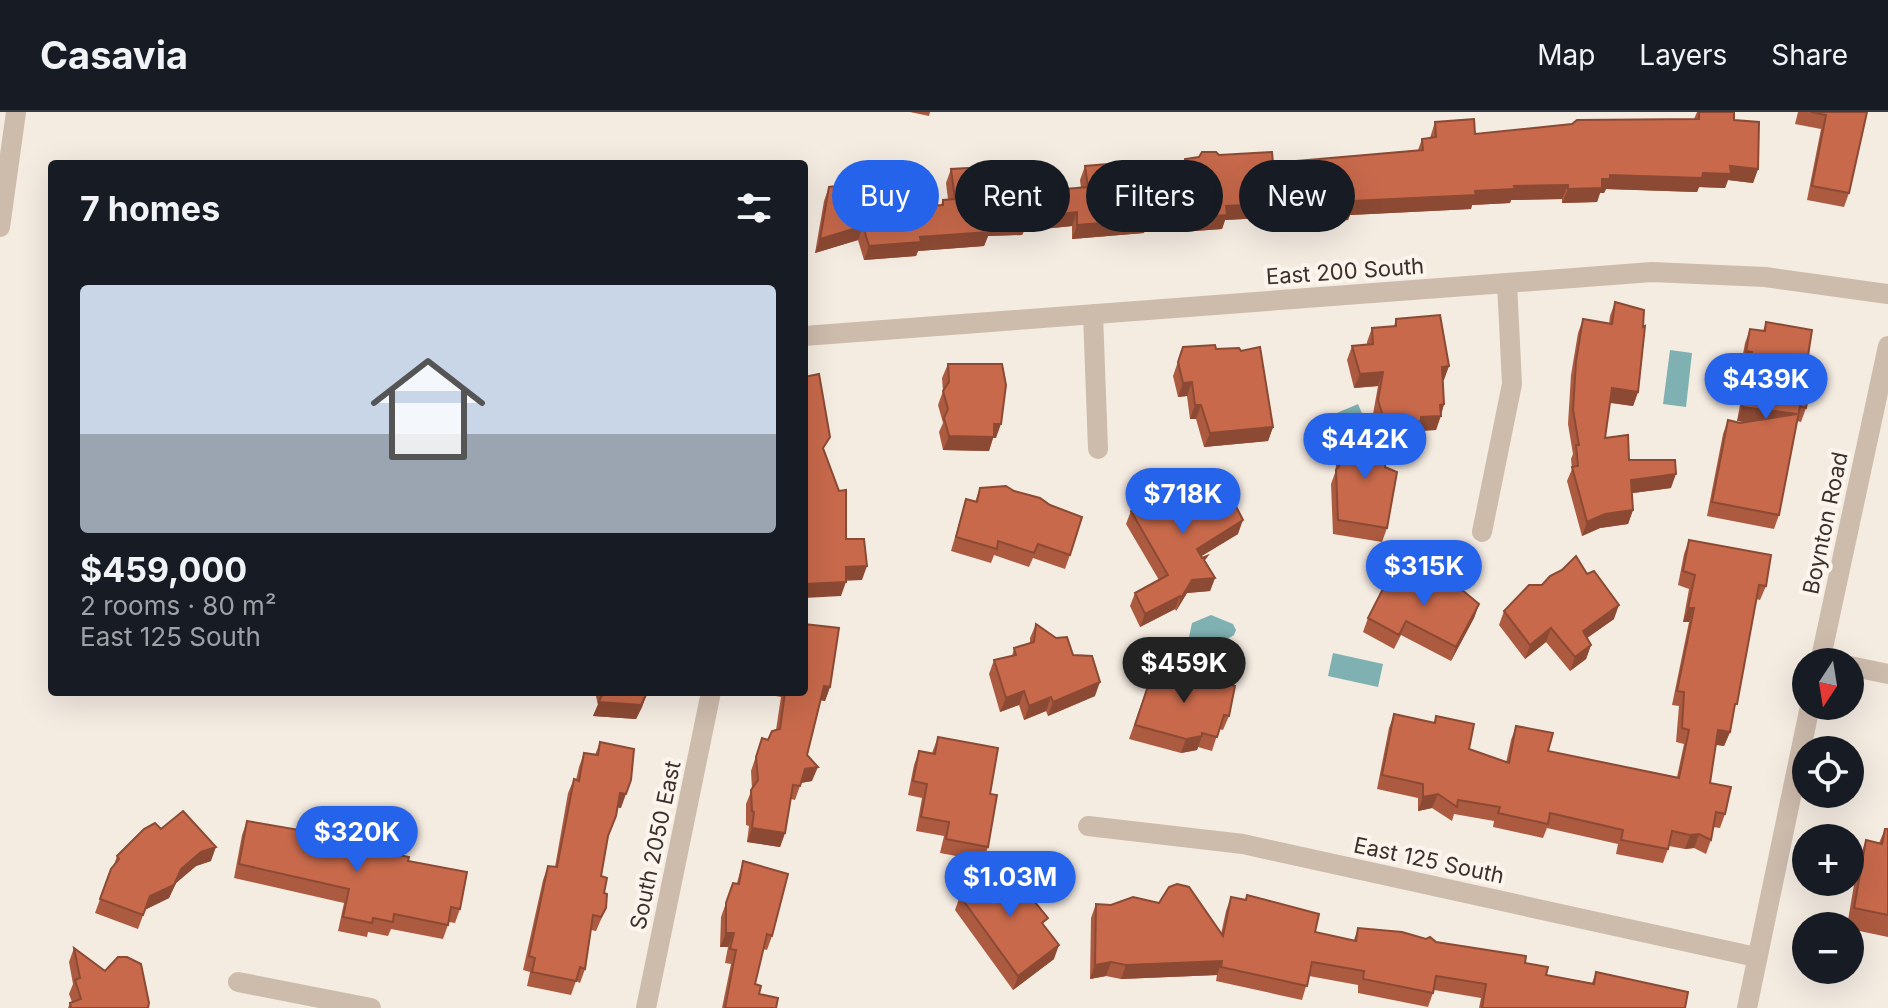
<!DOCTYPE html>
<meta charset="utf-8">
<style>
:root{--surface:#171b24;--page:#242831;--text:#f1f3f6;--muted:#9ea1a6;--line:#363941;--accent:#2563eb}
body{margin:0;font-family:Inter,sans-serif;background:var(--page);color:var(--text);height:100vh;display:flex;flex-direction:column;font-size:30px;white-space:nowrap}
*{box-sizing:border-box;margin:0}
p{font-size:26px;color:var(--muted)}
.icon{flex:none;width:44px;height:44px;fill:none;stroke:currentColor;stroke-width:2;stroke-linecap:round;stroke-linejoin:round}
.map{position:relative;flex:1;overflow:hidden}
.panel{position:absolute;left:48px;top:48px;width:760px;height:536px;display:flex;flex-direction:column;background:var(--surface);border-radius:8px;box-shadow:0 8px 32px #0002}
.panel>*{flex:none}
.top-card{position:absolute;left:832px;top:48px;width:760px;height:72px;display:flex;gap:16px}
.needle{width:52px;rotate:192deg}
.tools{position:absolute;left:1792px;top:536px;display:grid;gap:16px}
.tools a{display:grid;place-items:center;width:72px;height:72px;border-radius:50%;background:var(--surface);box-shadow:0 8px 32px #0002;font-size:40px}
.price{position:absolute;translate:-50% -68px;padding:0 18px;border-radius:28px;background:var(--accent);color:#fff;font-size:26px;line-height:52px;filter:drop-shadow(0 2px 4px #0008)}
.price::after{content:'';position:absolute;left:50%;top:48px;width:24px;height:18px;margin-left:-12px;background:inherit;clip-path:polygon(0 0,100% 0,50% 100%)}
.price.on{background:#222;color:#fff}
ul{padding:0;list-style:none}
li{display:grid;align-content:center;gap:16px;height:424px;padding:0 32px}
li+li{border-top:2px solid var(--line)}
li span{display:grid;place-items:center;height:248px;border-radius:8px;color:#555}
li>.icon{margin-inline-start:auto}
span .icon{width:144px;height:144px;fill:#fffc;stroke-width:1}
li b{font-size:34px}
h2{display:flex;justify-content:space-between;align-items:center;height:96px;padding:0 32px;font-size:34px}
.tag{padding:0 28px;border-radius:36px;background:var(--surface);box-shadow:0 8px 32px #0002;font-size:28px;line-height:72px}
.tag.on{background:var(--accent);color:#fff}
header{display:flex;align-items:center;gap:48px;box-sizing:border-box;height:112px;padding:0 40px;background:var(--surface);border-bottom:2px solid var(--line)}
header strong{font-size:38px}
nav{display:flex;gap:44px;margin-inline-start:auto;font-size:28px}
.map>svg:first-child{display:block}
</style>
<header>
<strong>Casavia</strong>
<nav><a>Map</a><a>Layers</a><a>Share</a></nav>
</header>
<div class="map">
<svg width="1888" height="896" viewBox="0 0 1888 896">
<rect width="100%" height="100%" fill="#f4ebe1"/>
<!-- water -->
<path fill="#7fb0b2" d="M1670,238l22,3 -6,54 -23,-3z
M1358,292l9,21 -47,20 -9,-21z
M1211,503l22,9 3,6 -2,5c-12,9 -33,13 -45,2l3,-14z
M1333,541l50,11 -5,23 -50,-11z"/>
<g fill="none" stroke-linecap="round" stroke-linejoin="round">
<!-- minor -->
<path stroke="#cdbbac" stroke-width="20" d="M0,115l16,-115
M1093,202l5,135
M804,224l848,-64 113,5 123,17
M1482,420l30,-148 -5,-101
M1820,550l68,-316
M1850,554l38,8
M1088,714l155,18 513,113
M238,870l133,26
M646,896l65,-316
M1747,896l63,-302"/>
</g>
<!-- wall -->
<path fill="#ac5a40" d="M910,0h20l-1,4z
M1697,0h37v8l24,49 -5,14 -25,-3 -3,8 -26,-1 -2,5 -91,-3 -2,4h-4l-3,9 -35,1v-4l-51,1 -1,3 -38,2 -1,4 -121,6 -2,5 -32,3 -1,-3 -12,1v-5l-78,4 -3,9 -41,3 -1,-59 5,-14 34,-4 54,8 145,-13 4,-11 8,-1 5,-16 40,12 219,-15z
M1798,0h69l-18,81 -5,14 -37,-7 14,-71 -26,-5z
M1085,54l59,67 -72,6v-13l-48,5 -2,4 -34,1 -4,10 -66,5 -2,5 -52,4 -6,-20 -43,13 9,-52 5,-14 67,20 45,-2 2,-5 5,-1 -2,-16 5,-14 90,22 40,-3 -1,-8z
M1615,190l23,90 -5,14 -23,-3 -5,35 24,22 42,28 -39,5 1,17 -5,14 -28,4 -18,8 -15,-55 5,-12 -1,-10 2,-5 -5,-30 3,-49 7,-42 5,-14 26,5 1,-8z
M1396,207l53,47 -6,14 1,24 -3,12 -5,14 -19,1 -1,4 -29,4 -2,28 2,61 -5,14 -49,-8 -2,-50 4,-11 3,-24 5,-14 36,-1 -6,-20 5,-28 -24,2 -7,-28 5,-14 15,-1v-3l5,-14 22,-2z
M1766,210l39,53 1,33 -5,14 -4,-1 -18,94 -5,14 -67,-13 16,-82 5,-14 12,3 5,-1 -8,-1 10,-55 -6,-1 4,-22 5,-14 13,2z
M1183,235l33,2 57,78 -5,14 -64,6 -8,-28h-6l-3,-23 -9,1 -5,-21z
M948,252l48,74h-3l-4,13 -46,-1 -4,-18 4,-9 -5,-18 5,-14 -1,-13z
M980,376l90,67 -5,14 -32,-11 -4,9 -35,-12 -3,8 -40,-12 15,-52 9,3z
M1131,399l49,2 58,21 -37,22 14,22 -5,13 -23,2 -11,18 -1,-2 -35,18 -10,-21 5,-13 24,-13 -33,-56z
M1689,428l77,46 -6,14 -4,-1 -26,133 -6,14 -8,-1 -6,38 15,31 -5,14 -7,-1 -2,13 -5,14 -12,-6 -9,1 -16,-3 -6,17 -47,-9 2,-10 -71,-16 -4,10 -50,-11 1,-6 -40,-7 -2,7 -20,-13 -14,3v-13l-41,-9 12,-61 5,-14 40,9 2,-7 33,33 37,14 5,-23 5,-14 32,25 129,26 7,-33 -8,-2 3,-36 -7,-1 17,-83h-6l6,-33 -11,-4 6,-31z
M1426,475l53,17 -5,14 -23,43 -50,-26 -7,14 -31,-17 5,-14z
M1504,499l110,8 -27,19 4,7 -5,14 -16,12 -24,-29 -21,17 -26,-34z
M1036,512l37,31 22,41 -47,20 -2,-5 -22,9 -5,-15 -19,7 -11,-38 5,-14 18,-4 2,-8 16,-5v-5z
M1155,553l74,51 -6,14 -4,-1 -7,22 -14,-4 -1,3 -16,3 -52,-14z
M830,575l-5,14 -4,-1 -14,55 5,26 -11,2 -6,17 -4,-1 -6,34 -5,14 -33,-5 2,-16 -3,-1v-21l6,-15 -1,-18 11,-33 6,2 8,-10 5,-33 -5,-1v-4h28z
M595,580h52v1l-5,14 -6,12 -43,-3 5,-11z
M938,625l52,57 -2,53 -5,14 -43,-8 4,-17 -28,-5 6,-33 -14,-3 6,-30 5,-14 13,2z
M600,630l21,66 -4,-1 -9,30 -7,39 5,32 -10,23 -5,-1 -6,39 -5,14 -4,-2 -5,14 -44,-9 3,-14 -7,-2 20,-90 5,-14 7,1 13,-74 6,-14 2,1 3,-13 5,-14 11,2z
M247,709l70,16 91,24 52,48 -5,14 -6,-1 -6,17 -52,-10 -3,7 -20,-4 -1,5 -29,-6 6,-28 -110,-25 8,-43z
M161,717l50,32 -15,5 -20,17 -7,15 -24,12 -7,19 -43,-16 16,-44 3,-4 3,-9z
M1885,717h3v108l-38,-8v-3h-3l11,-65 8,-21 13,3z
M743,749l29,75 -5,14 -4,-1 -8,35 4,10 17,14h-54l9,-44 -6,-1 3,-16h-8l1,-30 12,-34h4z
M960,784l85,31 9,32 -41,31 -58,-80z
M1231,785l84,35 39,8 4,-12 78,14 89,21 21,12 46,8 4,-11 89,36h-206l2,-10 -47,-8 -6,17 -70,-14v-8l-49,-9 -7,24 -86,-19 1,-6 -96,4 -15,-3 -16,3 1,-61 5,-14 125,30 5,-23z
M74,836l74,60h-80l2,-5 2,-1 -3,-8 4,-10 -4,-22z"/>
<!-- shaded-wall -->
<path fill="#8c4a34" d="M1730,54l28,3 -5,14 -25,-3 -3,8 -26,-1 -2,5 -91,-3 -2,4h-4l-3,9 -35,1 6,-14 34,-10 8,-4z
M1568,73l-6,14 -51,1 -1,3 -38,2 -1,4 -121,6 -2,5 -32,3 5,-14 32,-8 122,-10 39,-5z
M1308,90l-5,14 -78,4 -3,9 -41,3 5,-14 40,-12z
M1320,94l-5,14 -12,1 6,-14z
M1077,100l-5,14 -48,5 -2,4 -34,1 -4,10 -66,5 -2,5 -52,4 5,-14 51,-9 68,-15z
M1149,107l-5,14 -72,6 5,-14z
M863,114l-5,14 -43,13 5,-14z
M1746,239l6,1 -5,14 -6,-1z
M1449,254l-5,14 -7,1 5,-14z
M1383,260l-5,14 -24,2 6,-14z
M1192,270l-5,14 -9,1 5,-14z
M1612,276l26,4 -5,14 -26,-4z
M1444,292l-8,26 -19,1 -1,4 -35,5 5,-14 35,-9 19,-12z
M1195,293h6l-5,14h-6z
M1742,295l55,7 -5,14 -55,-7z
M994,312h7l-5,14h-3l-4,13 -46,-1 6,-14z
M1273,315l-5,14 -64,6 6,-14z
M1676,362l-5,14 -45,6 5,-14z
M1633,398l-5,14 -28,4 -18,8 5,-14 18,-8z
M1243,408l-5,14 -46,28 5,-13z
M867,454l-5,14 -21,1 5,-14z
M1215,466l-5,13 -23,2 -11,18 5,-13 11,-18z
M846,470l-5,14 -37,2v-14z
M1180,484l-5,13 -35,18 5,-13z
M1479,492l-5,14 -23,43 5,-14z
M1619,493l-5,14 -37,26 6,-14z
M1688,496h6l-5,14h-6z
M1551,516l-5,14 -21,17 5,-14z
M1591,533l-5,14 -16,12 5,-14z
M1100,570l-5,14 -47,20 5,-14z
M824,574l6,1 -5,14 -6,-1z
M1024,579l-5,14 -19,7 6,-14z
M647,581l-5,14 -6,12 -43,-3 6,-14z
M1051,585l-5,14 -22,9 5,-14z
M1718,618l12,2 -6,14 -11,-2z
M1202,624l-5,14 -16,3 5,-14z
M818,655l-6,14 -12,2 5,-14z
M631,668l-10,28 -6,-1 5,-14z
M1438,682l-6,14 -14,3 5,-14z
M752,716l33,5 -5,14 -33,-5z
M1699,722l-5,14 -9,1 5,-14z
M216,735l-5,14 -15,5 -20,17 -7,15 -25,12 6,-14 51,-44z
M726,821h8l-6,14h-8z
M1059,833l-5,14 -41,31 5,-14z
M1222,849l-5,14 -96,4 5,-14z
M1111,850l-5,14 -16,3 5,-14z"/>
<!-- building -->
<path fill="#c8694b" stroke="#8c4a34" stroke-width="2" d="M1699,0h35v8l25,2 -1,47 -28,-3 1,8 -28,-1 -1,5 -92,-3v4h-8v9l-34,1v-4l-54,1 1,3 -40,2 1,4 -123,6v5l-32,3 -1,-3 -11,1 -1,-5 -82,4 1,9 -41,3 -1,-59 14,-2 3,-5h14l3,3 53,-3 1,11 150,-13 -1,-11 14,-2 -1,-15 39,-3 1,15 97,-10 5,-4 122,-1z
M1811,0h56l-18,81 -37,-7 14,-71z
M1144,49l5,58 -72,6v-13l-49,5v4l-40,1 1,10 -69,5 1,5 -52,4 -6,-20 -43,13 9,-52 71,-8 -4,28 47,-2v-5l12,-1 -4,-30 87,-5 3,27 47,-4 -3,-21z
M1615,190l29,8 -1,17 2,-1 -7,66 -26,-4 -7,50 23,-3 1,25h46l1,14 -45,6 2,30 -28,4 -18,8 -15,-55 6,-1 -2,-21h3l-6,-35 3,-49 7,-42 29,5z
M1440,203l9,51 -7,1 2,37 -4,1 1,11 -20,1v4l-35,5 -8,-26 5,-28 -23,2 -8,-28 21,-2 -1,-16 24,-2v-7z
M1766,210l46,8 -7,45 7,1 -6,32 -6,-2 -21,109 -67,-13 16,-82 12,3 57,-9 -55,-7 10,-55 -6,-1 4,-22 15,2z
M1215,233l1,4 23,-1 2,3 19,-4 13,80 -63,6 -9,-28h-6l-3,-23 -9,1 -5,-21 5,-15z
M948,252h54l4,21 -5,39h-7v13l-45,-1 -5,-18 4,-9 -5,-18 6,-9z
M819,262l11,63 -7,11 16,43 7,-1v49h18l3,27 -21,1v15l-42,2v-207z
M1387,321l-2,34 12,5 -10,56 -49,-8 -2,-50 3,-4 4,-31z
M1221,365l22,43 -46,29 5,9 5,-2 -3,4 11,18 -23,2 -11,18 -1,-2 -35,18 -10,-21 33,-18 -37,-64 15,-17 21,-4 13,23 18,-34z
M1006,374l8,5 26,7 10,7 32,12 -12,38 -32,-11 -4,9 -36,-12 -1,8 -41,-12 10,-38 11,3 3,-14z
M1689,428l82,15 -5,31 -7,-1 -22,119h-2l-5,28 -12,-2 -8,53 21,4 -6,27 -9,-2 -5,28 -12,-6 -9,1 -18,-4 -4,18 -47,-9 2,-10 -73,-17 -2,11 -50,-11 2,-6 -42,-7 -1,7 -19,-13 -15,3v-13l-41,-9 12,-61 41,9 1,-7 38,8 -5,25 40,14 7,-37 37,7 -5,18 131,27 10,-48 -7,-2 2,-36 -7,-1 17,-83h-6l7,-33 -12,-4z
M1576,444l11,18 7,-3 25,34 -36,26 8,14 -16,12 -24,-29 -21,17 -26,-34 25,-26h13l8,-9 12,-6z
M1392,459l34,16 2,-4 28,2 23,19 -23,43 -50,-26 -7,14 -31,-17z
M804,512l35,4 -9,59 -6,-1 -17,69 11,12 -13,2 -5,17 -7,-1 -8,48 -33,-5 2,-16 -2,-1 -1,-21 7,-10 -2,-23 6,-19 6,2 4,-9 8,-2 5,-37h19z
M1036,512l20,14 11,-1 6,18 19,1 8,26 -47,20 -2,-5 -22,9 -5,-15 -18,7 -12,-38 22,-5 -2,-7 20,-6z
M1155,553l58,18 1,-3 21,6 -6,30 -5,-1 -7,22 -15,-4v3l-16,3 -51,-14z
M603,580h44v1l-6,12 -42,-3z
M938,625l60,11 -8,46 7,1 -9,52 -42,-8 3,-17 -28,-5 6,-33 -14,-3 6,-30 16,3z
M600,630l34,7 -3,31 -5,14 -6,-1 -4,23 -8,20 -7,40 6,2 -3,15 3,1 -1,14 -5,9 -8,-2 -8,54 -5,-2 -4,14 -44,-9 3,-14 -6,-2 19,-90 9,1 17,-88 5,2 5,-28 14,2z
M183,699l33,36 -15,5 -20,17 -7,16 -24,11 -7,19 -43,-16 11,-30 8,-10 -2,-3 27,-27 11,-6 6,6z
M247,709l70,12v4l22,4v2l70,14 -1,4 59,11 -7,37 -9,-2 -3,18 -54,-11 -1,8 -20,-4 -1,5 -29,-6 6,-28 -110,-25z
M1885,717h3v86l-34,-7 12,-68 16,4z
M743,749l45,13 -16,62 -5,-2 -12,50 6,2 -2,8 19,4 -2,10h-51l11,-58 -6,-1 4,-16h-8v-30l7,-20 6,1z
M1003,751l45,55 -6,5 17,22 -41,31 -58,-80z
M1177,772l12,3 34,49 8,-39 15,3 1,-5 72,19 -4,18 41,9 2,-13 44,4 24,7 4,-2 6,5 90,14 -1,7 23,4 -2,8 48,9 2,-12 92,20 -3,16h-203l4,-24 -50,-8 -3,17 -70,-14 1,-8 -52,-9 -5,24 -86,-19 1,-6 -96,4 -15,-3 -16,3 1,-61 15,1 22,-8 26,6 10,-16z
M74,836l31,23 13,-14h9l14,7 8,39 -1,5h-77l-1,-5 11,-4 -6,-19 5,-2z"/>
<g text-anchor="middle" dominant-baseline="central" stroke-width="8" stroke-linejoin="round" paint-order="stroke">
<!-- street labels -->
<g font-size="22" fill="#3b302b" stroke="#fbf5ee">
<text transform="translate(1345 159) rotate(-4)">East 200 South</text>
<text transform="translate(1825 411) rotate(-78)">Boynton Road</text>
<text transform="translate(655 733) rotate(-78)">South 2050 East</text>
<text transform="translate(1429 748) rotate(12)">East 125 South</text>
</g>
</g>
</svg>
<div class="tools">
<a><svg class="needle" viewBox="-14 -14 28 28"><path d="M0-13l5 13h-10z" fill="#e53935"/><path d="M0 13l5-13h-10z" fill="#9ea1a6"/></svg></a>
<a><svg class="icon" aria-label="locate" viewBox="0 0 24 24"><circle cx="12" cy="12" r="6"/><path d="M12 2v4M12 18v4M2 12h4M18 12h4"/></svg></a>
<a>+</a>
<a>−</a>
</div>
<b class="price" style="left:1766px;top:309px">$439K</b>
<b class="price" style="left:1365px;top:369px">$442K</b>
<b class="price" style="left:1183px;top:424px">$718K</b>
<b class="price" style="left:1424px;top:496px">$315K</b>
<b class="price on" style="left:1184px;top:593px">$459K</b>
<b class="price" style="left:357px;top:762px">$320K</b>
<b class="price" style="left:1010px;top:807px">$1.03M</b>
<div class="top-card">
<a class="tag on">Buy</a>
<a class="tag">Rent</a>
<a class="tag">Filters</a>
<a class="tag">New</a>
</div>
<section class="panel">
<h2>7 homes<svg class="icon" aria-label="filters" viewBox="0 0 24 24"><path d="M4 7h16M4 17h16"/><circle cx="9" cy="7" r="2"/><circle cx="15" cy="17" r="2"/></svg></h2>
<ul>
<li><span style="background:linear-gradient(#c9d6e8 60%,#9aa5b1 0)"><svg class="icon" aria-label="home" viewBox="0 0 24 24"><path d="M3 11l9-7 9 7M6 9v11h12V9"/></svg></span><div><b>$459,000</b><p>2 rooms · 80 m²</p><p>East 125 South</p></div></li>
</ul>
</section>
</div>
